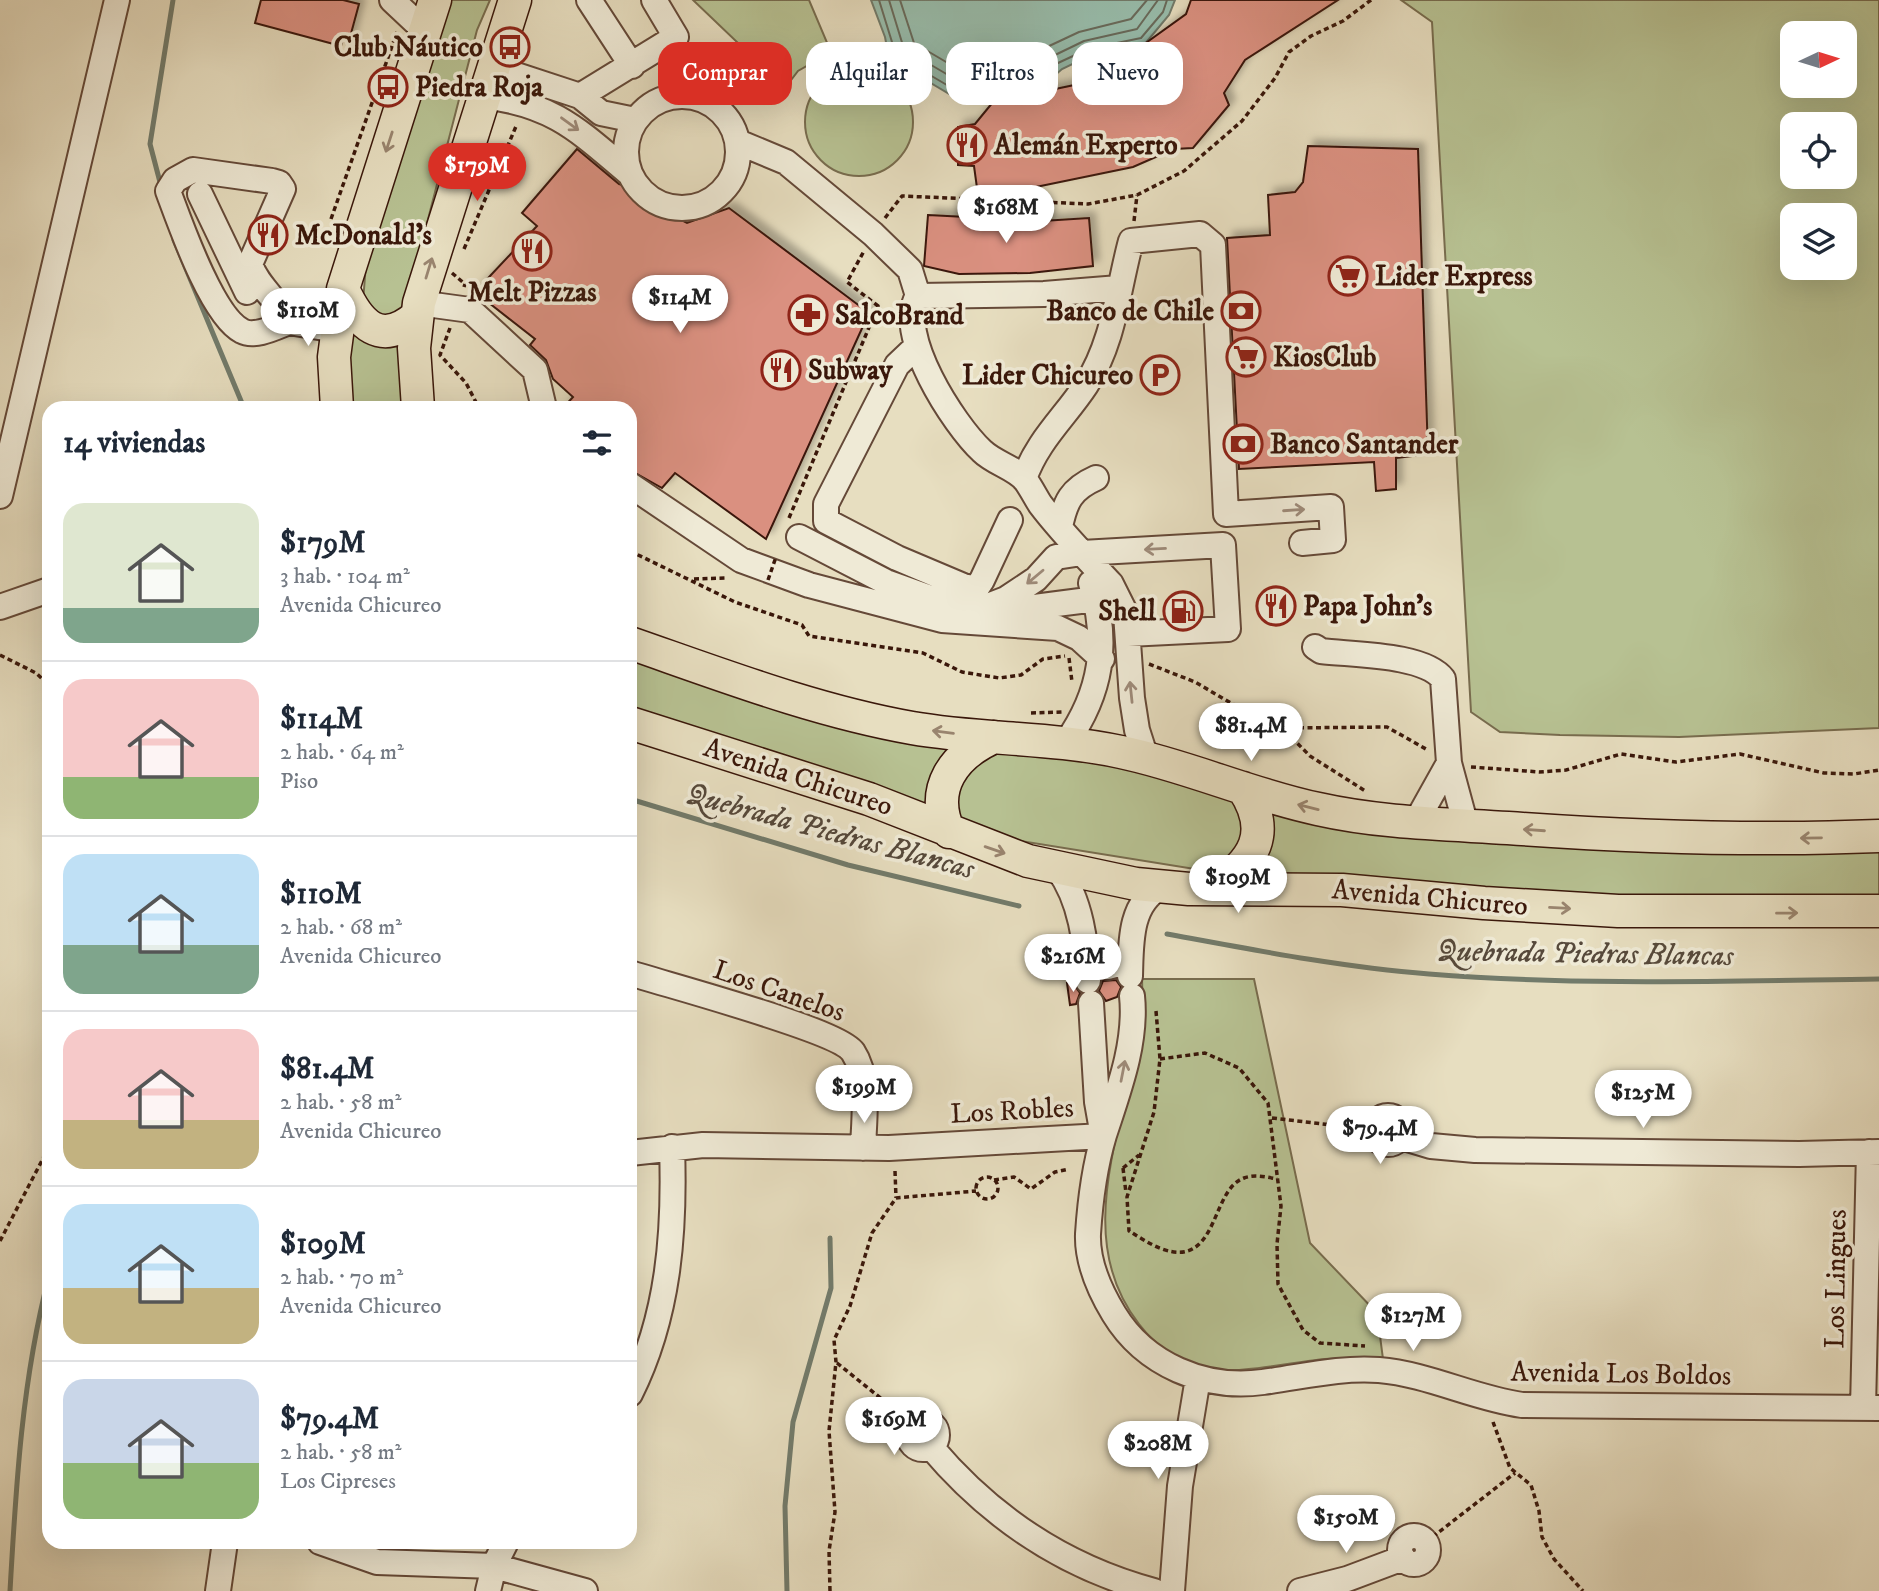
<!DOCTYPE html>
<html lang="es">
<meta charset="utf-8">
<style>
:root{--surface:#fff;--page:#f2f2f3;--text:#1f2937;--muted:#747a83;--line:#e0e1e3;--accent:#d93025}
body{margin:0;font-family:"IM FELL DW Pica",serif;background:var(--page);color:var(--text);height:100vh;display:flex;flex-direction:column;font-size:26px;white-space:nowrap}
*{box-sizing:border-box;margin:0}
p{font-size:23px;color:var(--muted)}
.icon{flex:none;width:38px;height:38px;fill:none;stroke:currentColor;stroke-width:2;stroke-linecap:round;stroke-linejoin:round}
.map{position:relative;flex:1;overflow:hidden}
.drawer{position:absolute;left:42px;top:401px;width:595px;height:1148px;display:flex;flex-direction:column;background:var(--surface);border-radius:21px;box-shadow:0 7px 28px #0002}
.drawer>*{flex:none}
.hud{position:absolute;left:658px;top:42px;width:665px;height:63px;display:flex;gap:14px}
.needle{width:46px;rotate:86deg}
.fabs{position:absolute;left:1780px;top:21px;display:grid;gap:14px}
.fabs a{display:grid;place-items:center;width:77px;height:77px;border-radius:14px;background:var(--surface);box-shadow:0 7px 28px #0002;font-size:35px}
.price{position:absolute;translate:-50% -60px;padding:0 16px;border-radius:24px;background:#fff;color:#222;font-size:23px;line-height:46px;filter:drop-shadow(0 2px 4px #0008)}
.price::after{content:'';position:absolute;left:50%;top:42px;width:21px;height:16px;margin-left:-10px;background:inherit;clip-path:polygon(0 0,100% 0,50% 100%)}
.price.active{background:var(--accent);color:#fff}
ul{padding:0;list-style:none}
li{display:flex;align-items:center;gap:21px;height:175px;padding:0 21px}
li+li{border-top:2px solid var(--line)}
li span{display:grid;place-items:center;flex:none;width:196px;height:140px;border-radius:21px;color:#555}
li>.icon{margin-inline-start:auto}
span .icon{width:84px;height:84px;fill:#fffc;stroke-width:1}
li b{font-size:30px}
h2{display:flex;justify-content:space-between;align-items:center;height:84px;padding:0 21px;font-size:30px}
.tag{padding:0 24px;border-radius:21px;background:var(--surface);box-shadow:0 7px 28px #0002;font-size:24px;line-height:63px}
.tag.active{background:var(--accent);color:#fff}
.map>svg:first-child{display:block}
</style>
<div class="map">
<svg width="1879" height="1591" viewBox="0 0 1879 1591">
<defs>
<filter id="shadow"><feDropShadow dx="6" dy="-6" stdDeviation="3.5" flood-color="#0004"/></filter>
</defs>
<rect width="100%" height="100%" fill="#e7dec0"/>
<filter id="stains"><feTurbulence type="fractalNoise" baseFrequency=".00286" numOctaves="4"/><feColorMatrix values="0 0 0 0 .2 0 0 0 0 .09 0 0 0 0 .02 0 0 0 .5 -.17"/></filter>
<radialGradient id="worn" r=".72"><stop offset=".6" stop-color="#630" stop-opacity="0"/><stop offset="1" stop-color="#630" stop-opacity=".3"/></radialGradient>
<!-- green -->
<path fill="#b7c192" stroke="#786c4e" stroke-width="2" fill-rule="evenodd" d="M448,0h42l-13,30 -72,278 -21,11 -21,-17 4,-51z
M693,0h116l22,52 -33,19 -13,17z
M1401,0h478v728l-200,9 -119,-2 -60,-3 -29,-20 -39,-690zM1792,33h52v53h-52zM1792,124h52v53h-52zM1844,215v53h-52v-53z
M805 122a54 54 0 1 1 108 0a54 54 0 1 1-108 0Z
M350,322l48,16 10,70h-56l-4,-31z
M630,653l323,95 -22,63 -301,-104z
M1005,751l116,15 114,34c13,34 10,59 -28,71l-229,-37 -22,-20c1,-45 6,-53 49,-63z
M1261,811l618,38v46l-221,4 -404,-26z
M1142,979h112l56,264 67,70 6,46c-19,0 -39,-2 -58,0 -30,3 -90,15 -117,11 -27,-5 -53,-25 -69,-46 -80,-102 8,-234 3,-345z"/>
<!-- water -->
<path fill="#98bdac" stroke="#727b6b" stroke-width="2" d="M871,0h304l-6,15 -25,30 -53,10 -29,14 -34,30 -72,-1 -67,-40 -4,-21z"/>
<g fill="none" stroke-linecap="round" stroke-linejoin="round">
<!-- shore -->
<path stroke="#696a5b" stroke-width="2" d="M879,0l17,55 61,36 67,1 34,-29 30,-14 53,-11 22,-26 4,-12
M889,0l15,49 56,33 61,1 32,-27 31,-15 53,-12 21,-29
M900,0l14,43 49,29 54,1 30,-26 32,-15 52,-13 16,-19"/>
<!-- stream -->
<path stroke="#727b6b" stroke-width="5" d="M161,186l-11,-42 23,-144
M174,240l70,168
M630,799l218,66 171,41
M1167,934c87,16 174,33 262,40 150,12 300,7 450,5
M10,1591c6,-106 12,-212 39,-315
M787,1591l-2,-85 8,-84 38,-134 -1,-50"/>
</g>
<!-- building -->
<path fill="#da9080" stroke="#3a170a" stroke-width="2" filter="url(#shadow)" d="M261,0h82l16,4 -10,37 -6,-2 -2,7 -86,-23z
M1191,0h147l-93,60 -21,33 5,12 -36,43 -19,1 -41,18 -102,21h-54l-3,-22 -16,-1v-38l17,-3 18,-22 86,-18 39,-21 68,-49z
M1308,146l110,3 10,305 -32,4v31l-20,2 -2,-29 -135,7 -12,-231 43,-3 -2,-40 27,-3 8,-10z
M577,149l42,35 11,3 18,16 39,20 42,-15 140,105 -103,226 -91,-66 -13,15 -32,-18v-62h-67l10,-11 -20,-18 -7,-19 -16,-15 5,-6 -60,-47 62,-66 -15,-13z
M928,215l114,6 47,-3 4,48 -63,7 -71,1 -35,-8z
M1116,980l5,7 -4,10 -11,4 -7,-10 4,-10z
M1067,983h6l7,10 -4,11 -6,1z"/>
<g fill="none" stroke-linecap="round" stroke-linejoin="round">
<!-- minor casing -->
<g stroke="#654938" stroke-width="28">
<path id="minor" d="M392,0l33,31
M589,0l43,66
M492,67l88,29 21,17 34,7
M626 152a56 56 0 1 1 112 0a56 56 0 1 1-112 0Z
M483,96c70,8 95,34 146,77
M580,96l96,-59 -22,-37
M738,142l48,20 87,72 37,36 8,26c-24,37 36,129 64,155 12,12 34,17 44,30 5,7 9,15 14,23 21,28 47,54 71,80l15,30 6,84 5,32 9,28
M193,170l79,11 7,2 4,6 -33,75c7,22 29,37 39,58 -13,5 -34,16 -47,9 -30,-15 -62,-108 -74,-140l7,-11z
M200,194l47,98
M918,296l126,-2 75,-6
M419,303l51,7 65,60 9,38
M277,313l12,9 47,8
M916,347l-19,18 -71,139v17l71,37 71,30 10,-2 4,-6 28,-60
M1024,479c13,-38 41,-62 62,-94 28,-43 32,-96 45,-144l69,-7 13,11 13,269 105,-7 2,33 -31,3
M630,485l111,75 68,25 133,35 116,8 21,10 23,21
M0,496l117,-496
M1060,527c5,-25 11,-38 36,-49
M799,537l87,45 50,18 74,10 86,-11
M988,606l18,-7 30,-20 20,-22 26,-4 141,-8 5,84 -100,5
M0,607l49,-17
M1315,647l6,4c32,4 103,3 122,28l6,84 17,63
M1066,743c36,-51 43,-100 25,-160
M1416,822l33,-59
M1058,869c23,31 28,74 30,112
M1087,959l21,8 22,-6
M630,973c37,12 208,57 223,79 17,26 11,66 10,96
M1130,976c1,-31 -1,-73 31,-89
M1132,996c5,47 -14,96 -28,139 -9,30 -14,68 -16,99 -1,27 12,57 26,80 31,51 91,76 149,68 39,-5 76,-15 116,-12 49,4 94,28 143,35l357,3
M1091,1003l6,99 6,34
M1374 1130a14 14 0 1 1 28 0a14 14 0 1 1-28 0Z
M1401,1137l30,9 44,4 324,4 80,-2
M630,1153l73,-8 186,3 214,-12
M630,1394c39,-78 45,-162 42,-247
M1863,1408l6,-256
M909 1435a14 14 0 1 1 28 0a14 14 0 1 1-28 0Z
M931,1447c60,71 133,120 223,144
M1400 1550a14 14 0 1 1 28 0a14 14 0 1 1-28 0Z
M320,1542l57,20 117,4 91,25
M218,1591l7,-49
M488,1591l6,-25 12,-24
M1172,1591l8,-105 18,-108
M1300,1591l47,-12 56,-21"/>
</g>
<!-- major casing -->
<g stroke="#3a170a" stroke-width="35">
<path id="major" d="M343,289c16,35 37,59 74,27
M337,408l-3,-51 9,-68 92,-289
M418,408l-4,-60 5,-45 96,-303
M630,643c92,32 186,68 282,85 69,12 140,9 209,24 67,14 130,43 197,57 62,14 127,15 190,19 124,9 247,13 371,8
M630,723l239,76 159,62 108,23 53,5 153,1 142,13 134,8h261
M949,832c-20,-44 5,-77 45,-95
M1213,889c41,-27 60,-56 30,-101"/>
</g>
<!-- path -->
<path stroke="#3a170a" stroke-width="3.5" stroke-dasharray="5 3.5" stroke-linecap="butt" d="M885,218l17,-22 186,8 49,-9 47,-24 58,-50 33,-43 14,-26 22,-16 32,-15 28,-21
M331,219l66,-187
M1134,221l3,-26
M464,249l53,-125
M452,273l13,11 -1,3
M450,328l-10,27 26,28 13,25
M789,518l89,-212 -31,-24 17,-31
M630,551l105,51 67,23 7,11 114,17 39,19 37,6 22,-3 22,-16 22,-3
M694,579l34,-1
M0,655l36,18 13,12
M1069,658l3,24
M1149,664l46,18 53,31 34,15 28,28 57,36
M1031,713l31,-1
M1282,728l105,-1 39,22
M1471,767l68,5 27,-2 55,-16 55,8 64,-8 84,19 30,1 25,-4
M1156,1011l4,48 -6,53 -27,85 2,34c10,6 22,14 33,18 57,20 48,-59 82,-71 11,-4 22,-1 33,1
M1160,1059l45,-6 34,15 29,35 13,103 -4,38 1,40 25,46 17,13 45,3
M1272,1118l85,10
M1123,1168l3,25
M1123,1168l16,-13
M895,1171l1,27
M976 1188a11 11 0 1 1 22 0a11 11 0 1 1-22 0Z
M994,1180l20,-3 17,12 24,-17 14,-3
M0,1241l49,-94
M837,1363l77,62
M1493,1422l17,46 21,17 8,26 3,26 12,22 29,32
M1426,1542l89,-69
M830,1591l-1,-40 6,-39 -6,-81 7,-69 -2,-22 16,-34 22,-73 24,-35 80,-7"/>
<!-- minor -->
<use href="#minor" stroke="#efead6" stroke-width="24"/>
<!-- major -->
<use href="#major" stroke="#e7dec0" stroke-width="32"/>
<!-- path-bridge -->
<path stroke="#3a170a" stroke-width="3.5" stroke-dasharray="5 3.5" stroke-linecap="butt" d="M768,580l8,-23"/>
</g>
<!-- one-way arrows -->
<defs><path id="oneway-shaft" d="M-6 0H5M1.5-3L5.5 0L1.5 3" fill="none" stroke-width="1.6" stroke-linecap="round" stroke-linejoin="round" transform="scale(1.75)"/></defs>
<g stroke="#9e8b7a">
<use href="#oneway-shaft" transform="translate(570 124) rotate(36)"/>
<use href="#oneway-shaft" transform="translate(1294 510) rotate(-4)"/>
<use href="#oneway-shaft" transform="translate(1155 549) rotate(177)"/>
<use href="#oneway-shaft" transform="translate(1035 577) rotate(140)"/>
<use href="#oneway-shaft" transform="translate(1131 692) rotate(-96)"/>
<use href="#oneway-shaft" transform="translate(1123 1071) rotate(-79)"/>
</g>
<g stroke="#99846e">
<use href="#oneway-shaft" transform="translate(389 142) rotate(108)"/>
<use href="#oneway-shaft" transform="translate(429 268) rotate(-73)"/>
<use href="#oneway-shaft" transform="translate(943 732) rotate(-173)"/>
<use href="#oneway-shaft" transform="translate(1308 807) rotate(-166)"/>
<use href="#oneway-shaft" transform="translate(1534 830) rotate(-176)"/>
<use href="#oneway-shaft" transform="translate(1811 838) rotate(179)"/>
<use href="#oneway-shaft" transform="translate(995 850) rotate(19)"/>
<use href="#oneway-shaft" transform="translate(1560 908) rotate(3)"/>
<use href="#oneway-shaft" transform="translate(1787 913) rotate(-1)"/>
</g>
<!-- icons -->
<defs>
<g id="bus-ring" transform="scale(2.0125)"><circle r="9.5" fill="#efead6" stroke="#8f2418" stroke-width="1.5"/><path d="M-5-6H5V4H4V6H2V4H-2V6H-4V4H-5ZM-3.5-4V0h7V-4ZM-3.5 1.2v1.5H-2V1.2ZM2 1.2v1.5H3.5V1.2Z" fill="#8f2418"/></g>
<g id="restaurant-ring" transform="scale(2.0125)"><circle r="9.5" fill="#efead6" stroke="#8f2418" stroke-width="1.5"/><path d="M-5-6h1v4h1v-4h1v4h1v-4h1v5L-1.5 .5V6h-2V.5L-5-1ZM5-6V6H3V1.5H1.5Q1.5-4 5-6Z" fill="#8f2418"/></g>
<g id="supermarket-ring" transform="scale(2.0125)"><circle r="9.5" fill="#efead6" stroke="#8f2418" stroke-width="1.5"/><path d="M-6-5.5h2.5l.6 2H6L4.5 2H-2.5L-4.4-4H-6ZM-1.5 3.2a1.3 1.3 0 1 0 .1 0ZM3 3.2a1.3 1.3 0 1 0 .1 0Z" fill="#8f2418"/></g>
<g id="bank-ring" transform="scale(2.0125)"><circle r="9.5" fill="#efead6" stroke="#8f2418" stroke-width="1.5"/><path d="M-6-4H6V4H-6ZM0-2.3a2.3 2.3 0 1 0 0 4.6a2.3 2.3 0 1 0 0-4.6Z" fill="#8f2418"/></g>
<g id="pharmacy-ring" transform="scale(2.0125)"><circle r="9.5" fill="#efead6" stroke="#8f2418" stroke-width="1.5"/><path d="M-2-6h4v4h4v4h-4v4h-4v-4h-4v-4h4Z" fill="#8f2418"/></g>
<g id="parking-ring" transform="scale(2.0125)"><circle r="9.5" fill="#efead6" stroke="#8f2418" stroke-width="1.5"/><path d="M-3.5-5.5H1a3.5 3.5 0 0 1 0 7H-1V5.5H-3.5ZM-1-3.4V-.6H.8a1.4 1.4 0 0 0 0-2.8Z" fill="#8f2418"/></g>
<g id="fuel-ring" transform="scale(2.0125)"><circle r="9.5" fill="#efead6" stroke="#8f2418" stroke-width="1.5"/><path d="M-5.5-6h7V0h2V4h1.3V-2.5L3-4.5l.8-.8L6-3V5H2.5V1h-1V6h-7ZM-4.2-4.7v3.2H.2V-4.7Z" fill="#8f2418"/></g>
</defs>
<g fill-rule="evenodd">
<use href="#bus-ring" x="510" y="47"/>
<use href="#bus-ring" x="388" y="87"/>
<use href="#restaurant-ring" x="967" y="145"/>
<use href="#restaurant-ring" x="268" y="235"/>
<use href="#restaurant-ring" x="532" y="251"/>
<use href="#supermarket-ring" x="1348" y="276"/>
<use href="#bank-ring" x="1241" y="311"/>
<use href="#pharmacy-ring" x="808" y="315"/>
<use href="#supermarket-ring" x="1246" y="357"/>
<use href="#restaurant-ring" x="781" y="370"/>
<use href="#parking-ring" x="1160" y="375"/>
<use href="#bank-ring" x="1243" y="444"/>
<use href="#restaurant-ring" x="1276" y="606"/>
<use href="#fuel-ring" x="1183" y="611"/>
</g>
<g text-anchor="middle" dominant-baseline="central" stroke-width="7" stroke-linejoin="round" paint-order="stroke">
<!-- poi labels -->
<g font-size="28" font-weight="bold" fill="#3a170a" stroke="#efead6" text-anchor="start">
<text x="483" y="47" text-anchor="end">Club Náutico</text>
<text x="415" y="87">Piedra Roja</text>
<text x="994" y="145">Alemán Experto</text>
<text x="295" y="235">McDonald's</text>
<text x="1375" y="276">Lider Express</text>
<text x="532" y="292" text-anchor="middle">Melt Pizzas</text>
<text x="1214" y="311" text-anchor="end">Banco de Chile</text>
<text x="835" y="315">SalcoBrand</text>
<text x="1273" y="357">KiosClub</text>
<text x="808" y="370">Subway</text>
<text x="1133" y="375" text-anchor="end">Lider Chicureo</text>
<text x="1270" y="444">Banco Santander</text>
<text x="1303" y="606">Papa John's</text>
<text x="1156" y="611" text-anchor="end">Shell</text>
</g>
<!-- street labels -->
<g font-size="28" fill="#3a170a" stroke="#efead6">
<text transform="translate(798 777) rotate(18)">Avenida Chicureo</text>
<text transform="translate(1430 898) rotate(5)">Avenida Chicureo</text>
<text transform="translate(779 991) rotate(19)">Los Canelos</text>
<text transform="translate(1012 1111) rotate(-3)">Los Robles</text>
<text transform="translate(1836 1279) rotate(-89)">Los Lingues</text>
<text transform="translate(1621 1374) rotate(1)">Avenida Los Boldos</text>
</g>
<!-- water labels -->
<g font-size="30" font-style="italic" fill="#56493b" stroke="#efead6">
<text transform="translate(830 832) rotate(15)">Quebrada Piedras Blancas</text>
<text transform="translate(1585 954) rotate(1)">Quebrada Piedras Blancas</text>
</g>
</g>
<rect width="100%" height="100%" filter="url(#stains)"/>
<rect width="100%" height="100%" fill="url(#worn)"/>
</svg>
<div class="fabs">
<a><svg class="needle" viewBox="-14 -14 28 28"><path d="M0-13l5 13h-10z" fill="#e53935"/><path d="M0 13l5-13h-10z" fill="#747a83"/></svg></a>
<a><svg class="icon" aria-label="locate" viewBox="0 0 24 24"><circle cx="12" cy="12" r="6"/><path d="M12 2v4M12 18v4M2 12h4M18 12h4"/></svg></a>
<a><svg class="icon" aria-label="layers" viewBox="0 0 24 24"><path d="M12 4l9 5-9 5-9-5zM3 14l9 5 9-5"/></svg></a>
</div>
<b class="price active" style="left:477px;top:203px">$179M</b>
<b class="price" style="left:1006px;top:245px">$168M</b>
<b class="price" style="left:680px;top:335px">$114M</b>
<b class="price" style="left:308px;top:348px">$110M</b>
<b class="price" style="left:1251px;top:763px">$81.4M</b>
<b class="price" style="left:1238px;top:915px">$109M</b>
<b class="price" style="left:1073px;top:994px">$216M</b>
<b class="price" style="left:864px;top:1125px">$199M</b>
<b class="price" style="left:1643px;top:1130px">$125M</b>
<b class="price" style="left:1380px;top:1166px">$79.4M</b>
<b class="price" style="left:1413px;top:1353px">$127M</b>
<b class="price" style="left:894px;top:1457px">$169M</b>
<b class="price" style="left:1158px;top:1481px">$208M</b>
<b class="price" style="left:1346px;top:1555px">$150M</b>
<div class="hud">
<a class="tag active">Comprar</a>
<a class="tag">Alquilar</a>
<a class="tag">Filtros</a>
<a class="tag">Nuevo</a>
</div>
<section class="drawer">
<h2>14 viviendas<svg class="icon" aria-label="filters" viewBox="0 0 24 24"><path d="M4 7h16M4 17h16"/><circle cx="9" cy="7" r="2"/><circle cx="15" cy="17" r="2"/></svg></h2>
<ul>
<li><span style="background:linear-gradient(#dfe7d0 75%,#7fa58c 0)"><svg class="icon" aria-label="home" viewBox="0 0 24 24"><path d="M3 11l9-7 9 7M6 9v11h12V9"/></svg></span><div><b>$179M</b><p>3 hab. · 104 m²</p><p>Avenida Chicureo</p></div></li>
<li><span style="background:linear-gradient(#f6c9c9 70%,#8fb573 0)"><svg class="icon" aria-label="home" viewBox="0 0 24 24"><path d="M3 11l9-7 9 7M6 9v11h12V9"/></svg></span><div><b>$114M</b><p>2 hab. · 64 m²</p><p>Piso</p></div></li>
<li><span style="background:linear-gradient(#bfe0f5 65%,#7fa58c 0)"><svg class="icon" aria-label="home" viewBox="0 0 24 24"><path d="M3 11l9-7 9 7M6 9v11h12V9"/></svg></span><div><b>$110M</b><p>2 hab. · 68 m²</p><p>Avenida Chicureo</p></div></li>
<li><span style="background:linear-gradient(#f6c9c9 65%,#c2b280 0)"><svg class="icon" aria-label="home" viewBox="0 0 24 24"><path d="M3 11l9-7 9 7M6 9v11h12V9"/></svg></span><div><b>$81.4M</b><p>2 hab. · 58 m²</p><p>Avenida Chicureo</p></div></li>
<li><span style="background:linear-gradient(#bfe0f5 60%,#c2b280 0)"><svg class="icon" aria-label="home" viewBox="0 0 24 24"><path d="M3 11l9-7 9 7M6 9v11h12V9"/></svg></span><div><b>$109M</b><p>2 hab. · 70 m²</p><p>Avenida Chicureo</p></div></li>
<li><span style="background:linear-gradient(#c9d6e8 60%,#8fb573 0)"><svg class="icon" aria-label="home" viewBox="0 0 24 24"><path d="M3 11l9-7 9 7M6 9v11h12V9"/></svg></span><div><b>$79.4M</b><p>2 hab. · 58 m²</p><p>Los Cipreses</p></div></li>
</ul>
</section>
</div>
